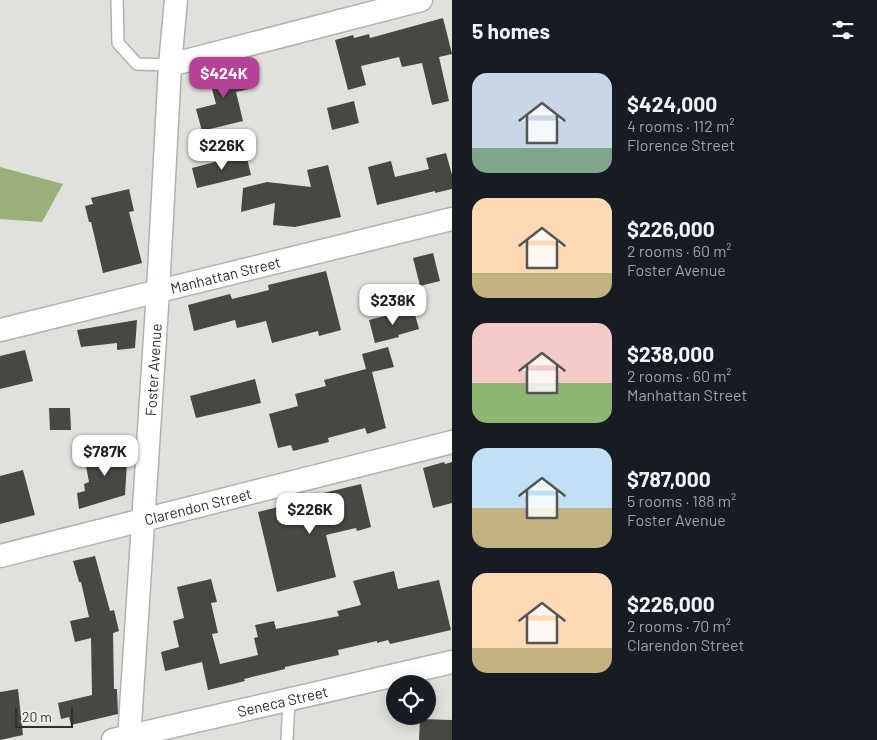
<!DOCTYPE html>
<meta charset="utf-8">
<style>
:root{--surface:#171b24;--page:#20242c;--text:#f1f3f6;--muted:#9ea1a6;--accent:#b54199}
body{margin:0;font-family:Barlow,sans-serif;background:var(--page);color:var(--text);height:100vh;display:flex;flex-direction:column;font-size:19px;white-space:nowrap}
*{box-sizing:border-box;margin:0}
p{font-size:16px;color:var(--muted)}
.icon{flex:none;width:28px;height:28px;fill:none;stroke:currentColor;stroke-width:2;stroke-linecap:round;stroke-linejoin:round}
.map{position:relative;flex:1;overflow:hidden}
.panel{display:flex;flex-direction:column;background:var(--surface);width:425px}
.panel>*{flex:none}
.fabs{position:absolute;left:386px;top:675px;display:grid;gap:10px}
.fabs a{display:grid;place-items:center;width:50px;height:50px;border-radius:50%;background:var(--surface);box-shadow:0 2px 12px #0003;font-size:25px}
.scale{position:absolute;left:15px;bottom:12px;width:58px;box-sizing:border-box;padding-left:5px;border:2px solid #2f302d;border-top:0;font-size:14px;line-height:18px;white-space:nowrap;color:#2f302d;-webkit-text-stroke:4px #ecf0e7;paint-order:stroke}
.price{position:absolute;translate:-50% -42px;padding:0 11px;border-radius:10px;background:#fff;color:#222;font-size:16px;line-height:32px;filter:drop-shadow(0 1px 2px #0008)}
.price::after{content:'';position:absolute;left:50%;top:30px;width:15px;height:11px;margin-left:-8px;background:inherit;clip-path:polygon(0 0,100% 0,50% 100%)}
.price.on{background:var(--accent);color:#fff}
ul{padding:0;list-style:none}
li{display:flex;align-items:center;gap:15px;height:125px;padding:0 20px}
li span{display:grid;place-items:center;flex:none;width:140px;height:100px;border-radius:15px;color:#555}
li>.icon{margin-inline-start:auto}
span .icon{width:60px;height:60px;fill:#fffc;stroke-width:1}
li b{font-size:21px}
h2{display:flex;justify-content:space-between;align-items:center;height:60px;padding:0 20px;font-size:21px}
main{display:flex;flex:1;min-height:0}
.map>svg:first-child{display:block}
</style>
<main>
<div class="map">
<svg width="452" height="740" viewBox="0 0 452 740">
<rect width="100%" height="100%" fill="#dfe2da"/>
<!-- forest -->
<path fill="#9ab078" d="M0,167l63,17 -21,38 -42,-3z"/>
<!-- building -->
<path fill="#464941" d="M443,18l9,36 -13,3 10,44 -17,4 -10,-42 -20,4 -3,-10 -38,9 5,19 -18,5 -13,-50 18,-5 1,3 15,-4 1,4z
M243,65l6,24 -13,3 7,29 -41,10 -6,-22 20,-5 -8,-30z
M354,101l5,22 -27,7 -5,-22z
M446,153l6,22v14l-17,4v-2l-58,14 -9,-38 23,-6 4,16 34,-8 -3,-11z
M246,154l5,21 -54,13 -5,-20z
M328,165l13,52 -46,10 -22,-2 2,-22 -34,9 2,-24 24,-6 44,5 -4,-17z
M129,189l5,22 -5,1 13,51 -39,10 -12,-51h-2l-4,-16 8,-2 -2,-6z
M433,253l7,28 -20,5 -7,-28z
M326,271l15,59 -22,6 -1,-5 -46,12 -6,-22 -29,7 -2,-8 -41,11 -6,-26 42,-11 2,5 37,-9 -1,-5z
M414,311l5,18 -21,6 1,2 -24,6 -6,-23 24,-6v3z
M137,320l-2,28 -18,2v-7l-36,4 -4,-17z
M388,347l6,20 -22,5 14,56 -19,6 -2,-6 -37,10 1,4 -36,9 -2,-6 -13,3 -9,-34 29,-8 -3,-12 31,-8 -2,-6 42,-11 -4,-15z
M25,350l8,31 -33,8v-33z
M255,379l6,24 -65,15 -6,-22z
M49,408h21l1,22h-21z
M128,445l-3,50 -46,14 -2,-16 8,-2 -1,-7 5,-2 -5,-26z
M444,462l1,2 7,-2v41l-19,5 -10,-40z
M23,470l12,45 -35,9v-48z
M361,484l10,43 -14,4 -1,-3 -30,7 10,42 -59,15 -19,-80 53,-13v-3z
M95,556l15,55 4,-1 5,21 -6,2 1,56h3l1,25 -47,11 -2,-8 -8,2 -3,-16 34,-8 -1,-57 -16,4 -5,-21 19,-4 -8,-35h-2l-6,-21z
M394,571l4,18 41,-9 12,50 -61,14 -2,-4 -11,3v-2l-39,9 1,5 -54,12v2l-41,10 1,2 -37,9 -6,-28 -37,9 -4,-19 18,-5 -6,-26 11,-3 -7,-31 34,-8 6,23 -6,1 7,30 -6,1 8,30 38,-9 -4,-17 4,-1 -3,-12 19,-4 2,8 63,-13 -2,-5 24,-6 -8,-24z
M18,689l5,46 -23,5v-48z
M420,719l32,1v20h-33z"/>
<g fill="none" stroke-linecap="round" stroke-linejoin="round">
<!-- service casing -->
<g stroke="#b0b3ab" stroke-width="14">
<path id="service" d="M117,0l1,43 19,21 33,1
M287,740l2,-41"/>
</g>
<!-- minor casing -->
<g stroke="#b0b3ab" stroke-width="25">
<g id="minor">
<path d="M170,65l251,-65"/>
<path id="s1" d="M0,330l452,-111"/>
<path id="s2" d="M0,556l452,-114"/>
<path id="s3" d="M113,740l339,-78"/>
<path id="s4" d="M129,740l29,-449 12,-226 6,-65"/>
</g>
</g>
<!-- service -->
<use href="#service" stroke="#fff" stroke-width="11"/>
<!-- minor -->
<use href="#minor" stroke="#fff" stroke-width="22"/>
</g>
<g text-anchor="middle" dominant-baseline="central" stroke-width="5" stroke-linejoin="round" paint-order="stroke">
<!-- street labels -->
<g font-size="15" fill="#2f302d" stroke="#ecf0e7">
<text stroke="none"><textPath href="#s1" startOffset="232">Manhattan Street</textPath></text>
<text stroke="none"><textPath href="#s4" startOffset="371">Foster Avenue</textPath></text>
<text stroke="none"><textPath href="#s2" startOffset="204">Clarendon Street</textPath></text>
<text stroke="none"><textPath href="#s3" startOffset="174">Seneca Street</textPath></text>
</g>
</g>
</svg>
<div class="fabs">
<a><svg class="icon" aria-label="locate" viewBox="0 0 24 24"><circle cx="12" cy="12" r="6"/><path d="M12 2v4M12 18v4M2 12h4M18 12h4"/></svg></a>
</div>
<div class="scale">20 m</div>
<b class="price on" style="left:224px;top:99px">$424K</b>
<b class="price" style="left:222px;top:171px">$226K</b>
<b class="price" style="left:393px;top:326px">$238K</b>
<b class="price" style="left:105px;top:477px">$787K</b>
<b class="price" style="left:310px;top:535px">$226K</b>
</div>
<section class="panel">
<h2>5 homes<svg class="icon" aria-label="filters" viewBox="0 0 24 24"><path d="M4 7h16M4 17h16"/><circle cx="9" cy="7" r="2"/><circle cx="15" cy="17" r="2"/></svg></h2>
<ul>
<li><span style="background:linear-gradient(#c9d6e8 75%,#7fa58c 0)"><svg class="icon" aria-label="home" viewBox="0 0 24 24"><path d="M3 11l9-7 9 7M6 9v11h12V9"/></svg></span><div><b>$424,000</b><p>4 rooms · 112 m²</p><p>Florence Street</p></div></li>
<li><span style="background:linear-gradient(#ffd9b3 75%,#c2b280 0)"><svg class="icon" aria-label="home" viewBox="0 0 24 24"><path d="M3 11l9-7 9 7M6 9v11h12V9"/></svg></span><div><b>$226,000</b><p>2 rooms · 60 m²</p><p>Foster Avenue</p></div></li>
<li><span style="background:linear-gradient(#f6c9c9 60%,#8fb573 0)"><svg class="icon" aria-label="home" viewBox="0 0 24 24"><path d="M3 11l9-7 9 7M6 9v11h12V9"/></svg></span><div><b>$238,000</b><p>2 rooms · 60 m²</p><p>Manhattan Street</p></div></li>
<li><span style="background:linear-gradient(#bfe0f5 60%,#c2b280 0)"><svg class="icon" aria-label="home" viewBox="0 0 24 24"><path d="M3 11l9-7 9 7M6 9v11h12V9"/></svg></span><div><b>$787,000</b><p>5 rooms · 188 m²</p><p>Foster Avenue</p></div></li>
<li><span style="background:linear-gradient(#ffd9b3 75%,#c2b280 0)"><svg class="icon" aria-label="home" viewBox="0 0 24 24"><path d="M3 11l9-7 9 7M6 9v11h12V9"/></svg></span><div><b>$226,000</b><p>2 rooms · 70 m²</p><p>Clarendon Street</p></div></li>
</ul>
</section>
</main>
